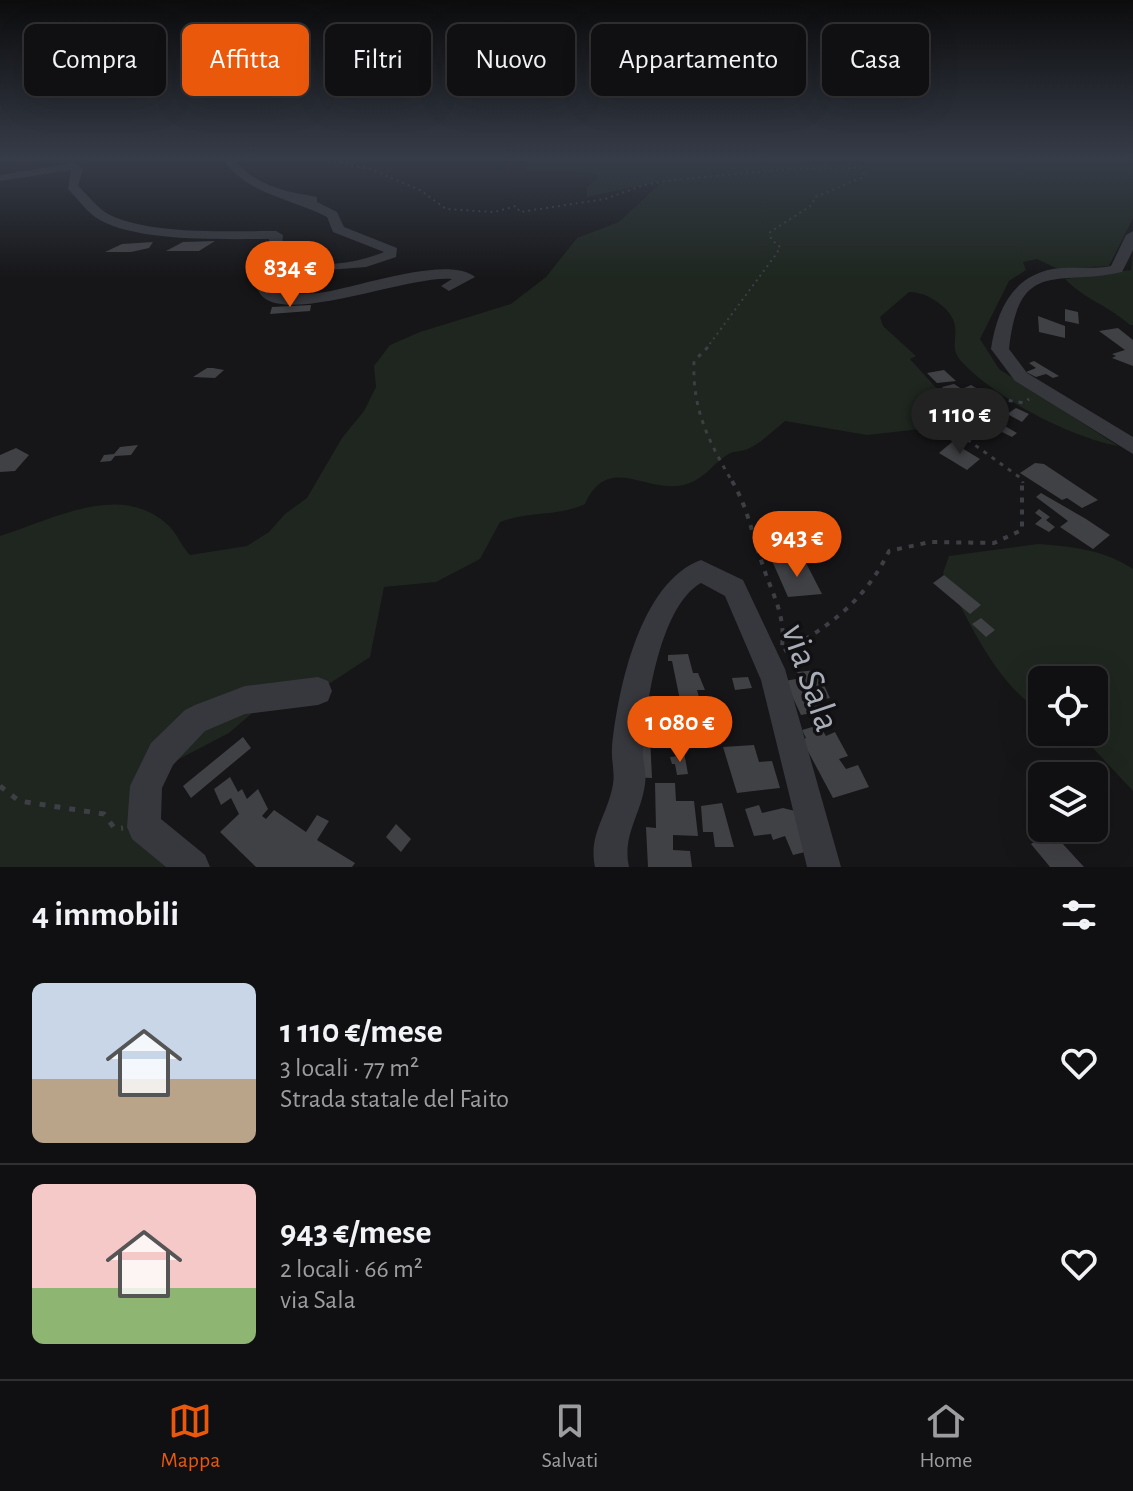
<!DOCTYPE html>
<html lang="it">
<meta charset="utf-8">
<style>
:root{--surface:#101012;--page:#1e1e20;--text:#f1f3f6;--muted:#9c9d9f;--line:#303032;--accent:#ea580c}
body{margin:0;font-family:"Alegreya Sans",sans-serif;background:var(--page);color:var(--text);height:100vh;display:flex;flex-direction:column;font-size:30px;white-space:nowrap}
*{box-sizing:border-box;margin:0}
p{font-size:26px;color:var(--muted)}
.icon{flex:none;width:44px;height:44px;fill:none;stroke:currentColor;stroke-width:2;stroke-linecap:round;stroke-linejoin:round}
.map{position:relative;height:867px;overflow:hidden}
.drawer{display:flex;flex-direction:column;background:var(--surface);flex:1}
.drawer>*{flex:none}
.guide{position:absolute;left:24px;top:24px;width:1086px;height:72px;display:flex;gap:16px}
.controls{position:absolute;left:1028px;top:666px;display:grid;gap:16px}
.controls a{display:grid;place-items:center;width:80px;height:80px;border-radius:12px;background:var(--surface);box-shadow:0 8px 32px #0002,0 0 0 2px var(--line);font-size:40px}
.price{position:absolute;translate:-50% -68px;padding:0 18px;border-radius:28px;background:var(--accent);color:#fff;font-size:26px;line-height:52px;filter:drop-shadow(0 2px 4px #0008)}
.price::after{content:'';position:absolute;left:50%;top:48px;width:24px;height:18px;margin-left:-12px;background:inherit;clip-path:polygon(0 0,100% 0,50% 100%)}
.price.on{background:#222;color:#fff}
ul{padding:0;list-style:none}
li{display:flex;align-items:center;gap:24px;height:200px;padding:0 32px}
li+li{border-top:2px solid var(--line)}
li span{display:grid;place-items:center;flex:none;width:224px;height:160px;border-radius:12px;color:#555}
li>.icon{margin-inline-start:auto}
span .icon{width:96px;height:96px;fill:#fffc;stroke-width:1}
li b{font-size:34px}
h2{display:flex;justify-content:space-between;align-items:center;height:96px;padding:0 32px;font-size:34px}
.tag{padding:0 28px;border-radius:12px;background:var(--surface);box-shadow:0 8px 32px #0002,0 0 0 2px var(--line);font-size:28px;line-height:72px}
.tag.on{background:var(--accent);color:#fff}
.dock{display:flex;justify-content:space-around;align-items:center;height:112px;border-top:2px solid var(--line);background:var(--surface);font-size:22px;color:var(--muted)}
.dock a{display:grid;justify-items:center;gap:4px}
.dock .on{color:var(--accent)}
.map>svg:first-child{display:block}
</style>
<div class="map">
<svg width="1133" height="867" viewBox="0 0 1133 867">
<rect width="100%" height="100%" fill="#161618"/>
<!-- green -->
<path fill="#1e261f" d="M532,158h601v60l-24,48 -51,3 -21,-10 -14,3 3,8 -17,11 -29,58 19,30 119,77c-49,-9 -123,-48 -157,-85 -11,-13 -4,-20 -6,-35 -2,-18 -30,-35 -46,-34l-29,25 3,9 33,30 -6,3 37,41 26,14 -16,11 -90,10 -82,-14c-11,9 -23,21 -35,27 -7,4 -16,2 -23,7 -14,9 -22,23 -40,29 -41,12 -78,-33 -102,20 -28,13 -57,7 -85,18l-20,37 -44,23 -52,5 -14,70 -52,34 -61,18 -28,24 -71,37 -8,33 30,64h-180v-331c52,-16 121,-56 169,-10 8,8 13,21 21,29l57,-9 22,-14 16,-18 22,-16 35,-60 22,-27 12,-24 -2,-21 16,-21 30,-13 91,-28 35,-27 31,-39 42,-16 44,-41 -76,16v-10l10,-8 -1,-5c-7,-3 -58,-3 -69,-3l-2,-8z
M1133,253v72h-3c-21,-19 -46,-26 -65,-46l66,-9z
M1038,544c36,3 64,5 95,25v222l-42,-45 -21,-14h24v-52h-52v33c-49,-33 -71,-89 -99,-140l6,-17z"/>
<!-- building -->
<path fill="#404145" d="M215,241l-16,10h-33l17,-9z
M153,242l-4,6 -18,4h-26l17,-8z
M311,305l-1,6 -40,3 2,-7z
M1065,309l13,3 1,12 -14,-3z
M1038,316l27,10v12l-26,-6z
M1118,328l15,12v26l-21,-8 4,-2 -4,-2 13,-4 -26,-19z
M1034,361l25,15 -6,2 -7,-4 -10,3 -10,-5 10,-4 -7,-5z
M207,368h6l11,2 -9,8 -22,-1z
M944,370l12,11 -19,2 -10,-10z
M954,384l8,5 9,-4 27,16 -17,9 -26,-19 -6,3 -7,-7z
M1016,408l13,6 -7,8 -15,-8z
M991,418l26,15 -5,4 -16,-8 -10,-7z
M952,442l28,17 -13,11 -28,-17z
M138,445l-7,10 -16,1 -4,5 -11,1 4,-7 10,-1 6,-7z
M16,448l13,7 -14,16 -15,1v-17z
M1035,463l9,1 54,36 -16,8 -15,-10 -5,2 -42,-27z
M1041,493l45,26 24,16 -17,14 -33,-22 8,-6 -32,-24z
M1039,509l11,8 -4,3 9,7 -6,5 -14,-8 7,-6 -7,-5z
M805,561l17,33 -34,3 -15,-34z
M944,575l37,30 -11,9 -37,-31z
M981,618l14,12 -9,7 -14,-13z
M688,654l5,19h5l7,17h-8l5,18h-8l3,16 -6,11 -31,3 -3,-27 25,-1 -10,-49h-4v-6z
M817,670l13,28 -12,2 5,11 -22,4 -16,-34 16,-3 -4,-6z
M748,677l4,11 -17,2 -3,-12z
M819,725l7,11 9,-4 13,24 -9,3 7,10 12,-4 11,22 -36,11 -31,-58 4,-2 -4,-8z
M630,736l20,1 2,41 -20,-1z
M243,737l8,11 -60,50 -8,-12z
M754,745l5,17 13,-1 8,27 -43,5 -14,-46z
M677,752h7l4,22 -11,1 -2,-11h-3l-2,-7 8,-1z
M230,777l8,15 4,-3 5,10 11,-10 10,20 -6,7 4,3 8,-9 32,22 11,-17 12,6 -12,19 38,23 -3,4h-96l-36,-35 19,-18 -8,-16 -10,7 -7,-16z
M655,783h20l1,18h18l4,35 -25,-1v15l17,1 2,16h-44l-2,-40 10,1z
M722,803l12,44h-19l-2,-15h-10l-2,-26z
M759,805l3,8 21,-5 12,3 14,40 -16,4 -8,-19 -12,4 -2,-6 -17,2 -9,-27z
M396,824l15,15 -10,13 -15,-15z
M1051,831l33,36h-34l-19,-23z"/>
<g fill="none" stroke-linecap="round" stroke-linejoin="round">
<!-- path-far3 -->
<path stroke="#3d3f44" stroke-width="2" stroke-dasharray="2 4" stroke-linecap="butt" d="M316,158l54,11 50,21 26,19 48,3 22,-6 4,6 85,-13 39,-14 30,-5 114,-11 73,-1 3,6 -3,4 -46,19 -3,8 -42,27 1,7 9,8 -3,6 -71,96"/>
<!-- path-far2 -->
<path stroke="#3d3f44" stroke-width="3" stroke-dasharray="4 6" stroke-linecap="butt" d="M708,347l-14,14c-2,49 15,81 39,122
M943,422l41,-10 22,-12 18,3 5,-4
M943,422l79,57 1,4"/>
<!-- path-far1 -->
<path stroke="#3d3f44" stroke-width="4" stroke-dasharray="5 7" stroke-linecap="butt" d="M732,481c16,27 20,53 30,82 9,29 24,51 20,83
M784,651c46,-24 82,-52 105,-100l41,-9 64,1 28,-13v-49"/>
<!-- path -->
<path stroke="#3d3f44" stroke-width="5" stroke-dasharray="6 9" stroke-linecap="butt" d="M0,786l19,15 85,13 11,15 8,-1"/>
<!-- minor -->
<path fill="#37383d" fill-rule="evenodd" d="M222,158h10c24,28 51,33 85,39v5l20,10 7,15 53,21 -1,9 -30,10 -51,4 -24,15 -21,-3 5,8c14,3 28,4 43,2 36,-4 129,-39 157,-16l-26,14 -8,-5 11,-7c-42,-4 -160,44 -189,18 -4,-3 -7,-12 -9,-16 9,-11 21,-6 34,-4l10,-7 -28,-11 -1,-20c-44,0 -131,3 -169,-19 -12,-6 -22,-21 -32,-31l3,-19 -71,11v-6l73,-12 10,6 -5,17c10,9 20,23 32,29 41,20 120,16 166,16l7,4 -1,19c27,17 74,10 102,-2l-51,-20 -6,-15c-37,-19 -80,-22 -105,-59z
M1133,231v19l-11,22c-65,15 -103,-15 -113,77l18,24 106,64v17l-118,-73 -24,-32c6,-41 24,-78 71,-81 16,-1 33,1 49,-2l15,-31z
M701,560l42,20 42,89 56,198h-34l-46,-187 -36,-84 -24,-13c-41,23 -55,121 -58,164 -1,13 4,25 2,37 -4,31 -23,51 -16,83h-34c-7,-33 13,-52 18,-83 2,-12 -2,-24 -1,-37 6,-58 28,-165 89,-187z
M318,677l10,4 4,10 -4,10 -10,4 -73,9 -40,17 -32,34 -11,23 -1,31 44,36 5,12h-44l-34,-28 -5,-12 3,-41 21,-43 34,-33 10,-5 50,-19z"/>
</g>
<!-- sky -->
<linearGradient id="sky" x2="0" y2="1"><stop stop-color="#0c0c0d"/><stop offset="0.57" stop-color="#363c48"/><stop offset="1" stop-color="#363c48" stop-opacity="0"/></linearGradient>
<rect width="1133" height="279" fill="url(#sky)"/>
<g text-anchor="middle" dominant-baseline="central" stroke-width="7" stroke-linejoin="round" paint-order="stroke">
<!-- near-street labels -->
<g font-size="38" fill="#a8adb8" stroke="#111113">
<text transform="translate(810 678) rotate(71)">via Sala</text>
</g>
</g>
</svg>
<div class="controls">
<a><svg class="icon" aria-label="locate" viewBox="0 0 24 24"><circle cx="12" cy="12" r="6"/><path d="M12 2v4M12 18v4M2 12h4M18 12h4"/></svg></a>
<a><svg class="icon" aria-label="layers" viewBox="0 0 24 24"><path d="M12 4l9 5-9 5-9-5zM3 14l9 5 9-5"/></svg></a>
</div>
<b class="price" style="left:290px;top:309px">834 €</b>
<b class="price on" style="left:960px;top:456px">1 110 €</b>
<b class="price" style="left:797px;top:579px">943 €</b>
<b class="price" style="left:680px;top:764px">1 080 €</b>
<div class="guide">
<a class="tag">Compra</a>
<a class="tag on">Affitta</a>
<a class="tag">Filtri</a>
<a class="tag">Nuovo</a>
<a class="tag">Appartamento</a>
<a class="tag">Casa</a>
</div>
</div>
<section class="drawer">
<h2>4 immobili<svg class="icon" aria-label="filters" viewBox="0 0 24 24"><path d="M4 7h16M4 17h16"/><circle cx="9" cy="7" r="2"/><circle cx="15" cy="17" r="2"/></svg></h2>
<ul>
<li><span style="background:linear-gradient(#c9d6e8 60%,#b9a48a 0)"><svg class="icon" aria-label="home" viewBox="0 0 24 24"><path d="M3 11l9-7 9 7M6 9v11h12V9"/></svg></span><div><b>1 110 €/mese</b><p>3 locali · 77 m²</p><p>Strada statale del Faito</p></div><svg class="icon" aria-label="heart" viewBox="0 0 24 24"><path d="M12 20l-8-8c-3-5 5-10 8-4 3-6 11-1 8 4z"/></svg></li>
<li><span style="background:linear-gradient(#f6c9c9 65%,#8fb573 0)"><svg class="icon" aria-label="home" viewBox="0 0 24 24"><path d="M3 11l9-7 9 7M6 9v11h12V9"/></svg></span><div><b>943 €/mese</b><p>2 locali · 66 m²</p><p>via Sala</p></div><svg class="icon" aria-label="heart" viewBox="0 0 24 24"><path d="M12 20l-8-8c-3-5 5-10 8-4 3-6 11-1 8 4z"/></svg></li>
</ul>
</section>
<nav class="dock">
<a class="on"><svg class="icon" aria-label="map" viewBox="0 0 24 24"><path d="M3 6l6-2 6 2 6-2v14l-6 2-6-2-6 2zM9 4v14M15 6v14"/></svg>Mappa</a>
<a><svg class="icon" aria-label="saved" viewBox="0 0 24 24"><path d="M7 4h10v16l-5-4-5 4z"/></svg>Salvati</a>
<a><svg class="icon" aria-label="home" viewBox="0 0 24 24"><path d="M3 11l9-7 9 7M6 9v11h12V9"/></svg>Home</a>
</nav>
